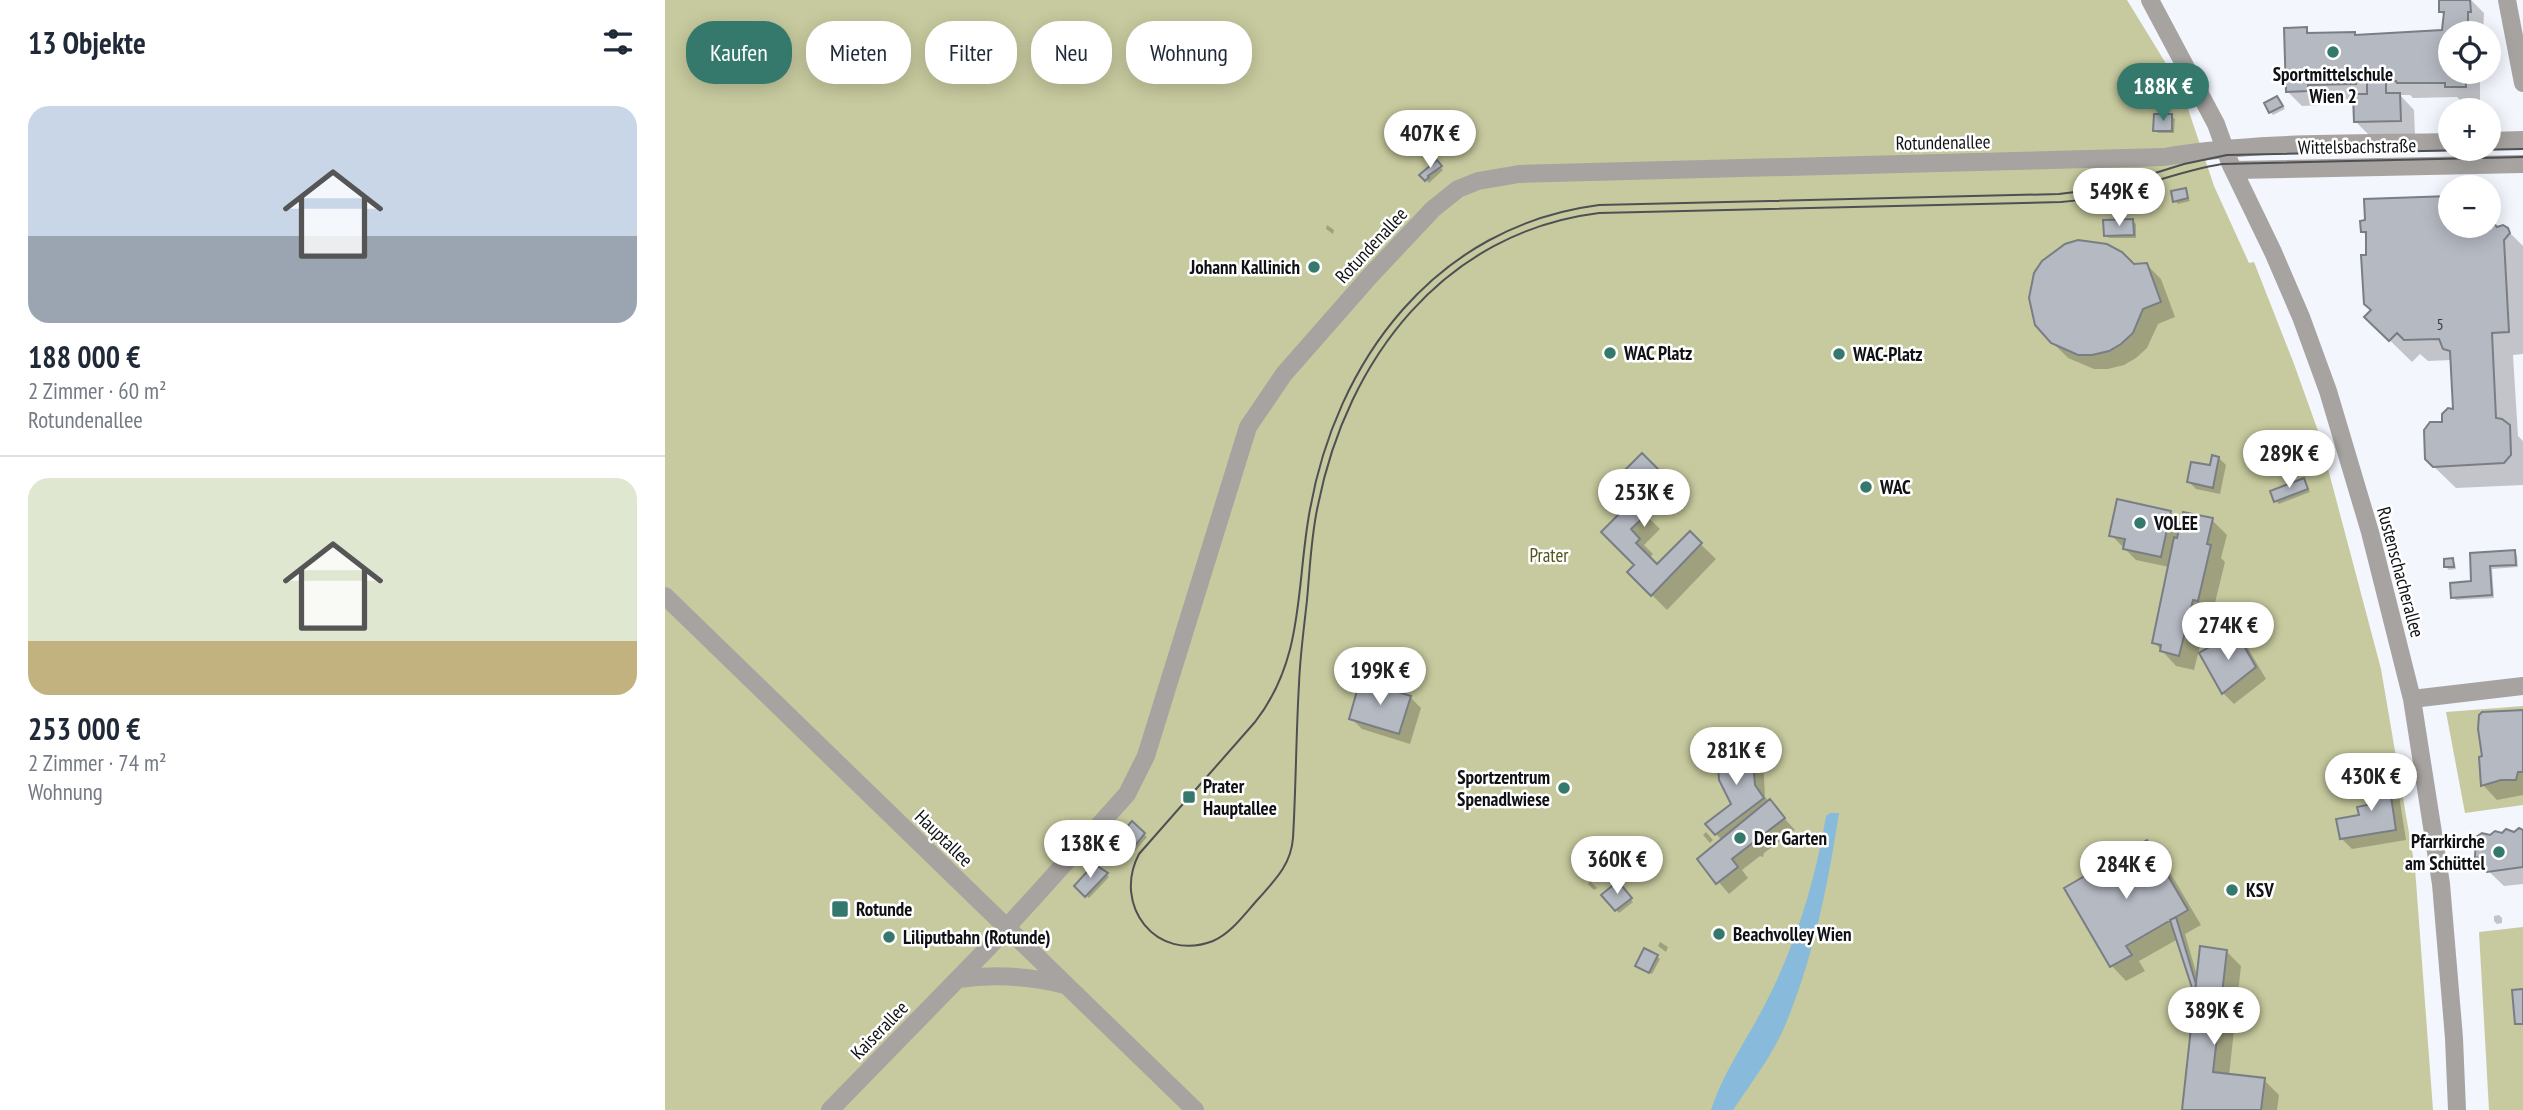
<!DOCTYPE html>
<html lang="de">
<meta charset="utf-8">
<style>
:root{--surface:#fff;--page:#f2f2f3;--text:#1f2937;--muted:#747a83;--line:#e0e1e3;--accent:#35796c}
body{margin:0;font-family:"PT Sans Narrow",sans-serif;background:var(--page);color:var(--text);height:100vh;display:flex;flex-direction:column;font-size:26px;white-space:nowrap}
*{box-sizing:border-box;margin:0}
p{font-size:23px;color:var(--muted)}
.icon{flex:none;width:38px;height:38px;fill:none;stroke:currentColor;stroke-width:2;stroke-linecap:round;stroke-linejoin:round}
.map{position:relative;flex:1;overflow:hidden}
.sheet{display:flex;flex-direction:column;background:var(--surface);width:665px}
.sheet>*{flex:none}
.guide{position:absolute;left:21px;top:21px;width:665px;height:63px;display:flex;gap:14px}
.fabs{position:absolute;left:1773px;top:21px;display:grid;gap:14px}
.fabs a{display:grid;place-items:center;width:63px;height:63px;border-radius:50%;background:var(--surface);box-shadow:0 4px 18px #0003;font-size:35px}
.price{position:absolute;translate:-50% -60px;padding:0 16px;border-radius:24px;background:#fff;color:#222;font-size:23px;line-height:46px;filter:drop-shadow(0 2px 4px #0008)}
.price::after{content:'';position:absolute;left:50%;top:42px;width:21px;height:16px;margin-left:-10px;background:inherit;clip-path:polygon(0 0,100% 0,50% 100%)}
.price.selected{background:var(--accent);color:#fff}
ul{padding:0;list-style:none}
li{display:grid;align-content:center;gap:14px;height:371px;padding:0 28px}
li+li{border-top:2px solid var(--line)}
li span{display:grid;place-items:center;height:217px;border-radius:21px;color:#555}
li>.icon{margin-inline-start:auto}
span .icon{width:126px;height:126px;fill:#fffc;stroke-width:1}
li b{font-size:30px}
h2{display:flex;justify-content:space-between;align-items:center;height:84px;padding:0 28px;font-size:30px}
.tag{padding:0 24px;border-radius:28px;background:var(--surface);box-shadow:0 4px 18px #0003;font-size:24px;line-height:63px}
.tag.selected{background:var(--accent);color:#fff}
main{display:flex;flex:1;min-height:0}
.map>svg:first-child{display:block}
</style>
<main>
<section class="sheet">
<h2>13 Objekte<svg class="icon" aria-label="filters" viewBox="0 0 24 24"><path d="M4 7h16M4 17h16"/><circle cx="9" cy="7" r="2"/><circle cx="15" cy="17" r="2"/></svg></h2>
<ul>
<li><span style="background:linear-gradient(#c9d6e8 60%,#9aa5b1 0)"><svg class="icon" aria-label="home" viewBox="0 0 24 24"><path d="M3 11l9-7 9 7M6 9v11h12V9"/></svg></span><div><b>188 000 €</b><p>2 Zimmer · 60 m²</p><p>Rotundenallee</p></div></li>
<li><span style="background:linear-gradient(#dfe7d0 75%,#c2b280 0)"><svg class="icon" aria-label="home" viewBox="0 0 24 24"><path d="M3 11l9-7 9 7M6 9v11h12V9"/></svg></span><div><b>253 000 €</b><p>2 Zimmer · 74 m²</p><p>Wohnung</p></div></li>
</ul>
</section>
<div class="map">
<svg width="1858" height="1110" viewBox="0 0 1858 1110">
<rect width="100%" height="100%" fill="#f3f6fd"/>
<!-- green -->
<path fill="#c7ca9e" d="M0,0h1462l54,88 33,98 35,77 5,-1 40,102 24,67 63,238 34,199 18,242h-1768z
M1858,706v99l-58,8 -19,-101z
M1858,927v183h-34l-10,-178z"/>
<!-- water -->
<path fill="#88badb" d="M1165,813h9c-11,72 -26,147 -55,215 -13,29 -33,55 -51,82h-22c12,-37 33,-66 51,-100 32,-60 53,-127 64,-194z"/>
<!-- shadow -->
<path fill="#0003" d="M1776,0h30l13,13 -1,20h-33v39h30v29h-19l-4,-4 -44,1 -3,-3h-10l14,15 1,25 -45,1 -15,-15v-22l-33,1v5l-20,1 -15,-15 19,-62 5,5h43l3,2 87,-4 1,-16 -4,-4z
M1612,98l8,11 -12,6 -3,-3z
M1506,116l4,3 -1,14h-16l-3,-3z
M771,162l7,8 -14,13 -7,-8z
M1520,190l5,11 -12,3 -3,-3z
M1785,197v29h39v-12l8,14 9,1 17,17v108l-10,1 5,81 5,5v44l-67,3 -30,-29 18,-35 11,-13 -3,-51 -24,1 -8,-7 -8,8 -46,-45 7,-7 -6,-74 -5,-5z
M1468,221l3,3v14h-27l-4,-3z
M662,225l7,5 -1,4 -7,-5z
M1481,264l15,15 14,38 -17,7 -11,24 -11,10 -12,7 -16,4h-14l-26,-11 -16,-16 81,-77z
M977,455l42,42 -10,10 -16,-16 -18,18 20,20 -16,16 9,9 -4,5 8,8 33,-33 26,25 -49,51 -38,-38 7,-7 -33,-33 26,-25 -19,-19z
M1554,458l7,7 -6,29 -24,-5 -7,-7 22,-15z
M1639,480l6,12 -31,12 -3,-3z
M1505,512l12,12 30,-4 15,15 -6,23 4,4 -13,53 -4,-1 -14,56 -18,-4 -22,-24 15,-75 -33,-7 -25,-25z
M1849,552l3,3 1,12 -26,2 2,29 -38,2 -3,-3 20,-14 -2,-28z
M1787,560l3,3 1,6 -7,1 -3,-3z
M1570,634l11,11 20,34 -32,25 -11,-11 -21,-40z
M745,697l11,11 -11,36 -48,-15 -11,-11z
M1858,712v83l-26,5 -14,-15z
M1087,747l11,11 2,39 30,33 -31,23 -1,4 -3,-1 -18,14 6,8 -19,16 -30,-35 23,-19 -6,-6 17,-30 -5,-35z
M1722,778l11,11 8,51 -54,9 -11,-11 33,-32z
M467,824l15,13 -15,17 -4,-3 -6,7 -11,-9z
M1041,832l7,8 -3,3 -7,-8z
M1858,832v52l-19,2 -23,-22 -4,-8 13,-19z
M1482,842l14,15 40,68 -16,9 13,45 28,-28 15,15 -12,110 35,4 15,15 -2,15h-93l12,-114 -18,-57 -39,22 6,10 -19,10 -14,-15 -46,-78z
M441,874l3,3 -20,21 -13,-12z
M925,881l7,7 -3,2 -6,-6z
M956,886l12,16 -14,11 -15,-18z
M1834,915l3,3v5l-5,1 -3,-3v-5z
M224,934l6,7 -2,2 -6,-6z
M995,942l8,5 -2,5 -8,-6z
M992,956l3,3 -8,15 -11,-6z"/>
<!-- building -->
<path fill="#b5b9c2" stroke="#797e85" stroke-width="2" d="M1774,0h31l1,12h-3v13h-4v8h-14v39h15l1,15h-21v-4h-48l-1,-2h-10v12h14l1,28 -47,1 -1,-28h14v-13l-11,1v2l-48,1v6l-22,1 -2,-64 23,-1v6l48,-1v3l87,-5 2,-18h-5z
M1612,96l6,10 -14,7 -5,-10z
M1489,114h18v17h-19z
M772,160l5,6 -14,10 1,1 -4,4 -6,-6z
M1521,188l2,10 -15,4 -2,-11z
M1785,196v30h39v-8l8,9 6,-2 5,3 2,5 -6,7 5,92 -17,1 4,85 6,1 8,6 1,30 -7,8 -71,4 -8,-8 -1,-29 6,-8h12v-8l6,-6 5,1 -3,-58 -7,-2 -4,-10 -35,1 -7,-7 -8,8 -25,-24 7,-7 -7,-6 -3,-49h5v-23h-5l-1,-11 5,-1 -1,-21z
M1468,219l1,16 -30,1 -1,-16z
M1413,240l29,4 15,8 12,12 13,-1 14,39 -18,7 -10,24 -12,11 -12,7 -17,4h-14l-27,-12 -16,-18 -6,-27 5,-25 8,-12 23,-17z
M977,453l28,28 -12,12 -16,-15 -16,15 21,21 -16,15 9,10 -4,4 21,21 33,-33 12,12 -51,53 -24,-24 7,-7 -33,-33 25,-25 -19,-19z
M1547,455l7,2 -6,31 -26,-6 4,-20 19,3z
M1639,478l4,11 -34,13 -4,-11z
M1452,499l54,12 -10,46 -38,-8 2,-10 -16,-3z
M1518,512l30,6 -6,26 4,1 -13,56 -5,-1 -14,56 -19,-5 1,-6 -9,-2 22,-106 3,1z
M1850,550l1,15 -26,1 2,29 -41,3 -1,-15 21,-2 -1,-28z
M1788,558l1,9h-10v-8z
M1571,632l20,35 -34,27 -23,-41z
M695,680l51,16 -12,38 -50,-15z
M1858,710v62h-5l-2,8h-15l-20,6 -2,-29 3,-1 -4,-27 1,-14 3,-3z
M1060,746h27l3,39 9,13 -49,37 -10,-11 26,-20 -12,-24 -1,-13h8z
M1723,776l8,54 -56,9 -4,-20 23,-4 -2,-8 15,-3 -4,-25z
M1105,799l15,19 -53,41 6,8 -22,17 -19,-25z
M467,821l13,12 -16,20 -5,-4 -6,8 -10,-8z
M1854,828l4,2v37l-36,5 -1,-4 -6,-3 -1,-7 -4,-1 1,-20 6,-4 8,2 5,-4 7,2 4,-4 8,3z
M1482,840l41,70 -62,36 6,9 -22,12 -46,-79z
M429,864l14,9 -23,24 -11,-11z
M953,881l14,17 -17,13 -14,-16z
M1511,917l20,67 -1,13 -25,-77z
M1535,946l27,4 -14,122 52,6 -4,32h-79z
M979,948l14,7 -9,18 -14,-7z
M1858,989v35h-8l-3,-34z"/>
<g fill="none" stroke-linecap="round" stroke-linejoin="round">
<!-- minor -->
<path stroke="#a6a3a0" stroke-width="18" d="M1485,0l66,124 14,39 43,89 28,65 27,74 42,141 42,167 29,185 13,154 3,72
M1842,0l16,83
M1824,141l34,-1
M1569,170l289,-6
M0,596l530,514
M1747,699l111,-13
M293,979c36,-5 72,-3 107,6
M165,1110l158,-162 50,-55 89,-99 19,-38 102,-329 36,-53 86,-98 63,-67 25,-20 20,-8 41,-7 645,-17c94,-16 191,-13 286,-15"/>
<!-- tram -->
<path stroke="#4e5054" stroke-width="2" d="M1858,149l-296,6 -43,9 -77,24 -48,6 -460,11c-163,21 -264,155 -290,310 -13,75 -5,144 -54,207l-116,132c-27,51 17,109 74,87 19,-8 33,-29 47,-44 16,-18 31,-33 33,-59 3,-51 3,-103 6,-154 1,-28 5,-56 8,-84 3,-32 4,-64 11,-95 29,-146 126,-273 281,-292l462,-11c59,-4 105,-29 161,-38l301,-7"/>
</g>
<!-- markers -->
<g fill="#35796c" stroke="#fff" stroke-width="2.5">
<circle cx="1668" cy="52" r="7"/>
<circle cx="649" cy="267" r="7"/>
<circle cx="945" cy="353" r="7"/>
<circle cx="1174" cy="354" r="7"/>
<circle cx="1201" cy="487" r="7"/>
<circle cx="1475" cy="523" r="7"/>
<circle cx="899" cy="788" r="7"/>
<rect x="517" y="790" width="14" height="14" rx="3.5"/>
<circle cx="1075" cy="838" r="7"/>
<circle cx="1834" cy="852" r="7"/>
<circle cx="1567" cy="890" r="7"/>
<rect x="166" y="900" width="18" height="18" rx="3.5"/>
<circle cx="1054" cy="934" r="7"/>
<circle cx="224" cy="937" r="7"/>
</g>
<g text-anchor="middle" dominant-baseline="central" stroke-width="5" stroke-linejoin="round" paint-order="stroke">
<!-- number labels -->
<g font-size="16" fill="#393b40">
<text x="1775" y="324">5</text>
</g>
<!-- poi labels -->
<g font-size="19" font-weight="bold" fill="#101114" stroke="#fff" text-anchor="start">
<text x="1668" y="74" text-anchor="middle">Sportmittelschule<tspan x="1668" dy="22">Wien 2</tspan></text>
<text x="635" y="267" text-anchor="end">Johann Kallinich</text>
<text x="959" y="353">WAC Platz</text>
<text x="1188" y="354">WAC-Platz</text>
<text x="1215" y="487">WAC</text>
<text x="1489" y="523">VOLEE</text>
<text x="885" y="777" text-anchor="end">Sportzentrum<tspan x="885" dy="22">Spenadlwiese</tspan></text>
<text x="538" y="786">Prater<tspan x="538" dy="22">Hauptallee</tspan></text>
<text x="1089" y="838">Der Garten</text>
<text x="1820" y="841" text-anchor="end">Pfarrkirche<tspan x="1820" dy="22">am Schüttel</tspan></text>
<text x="1581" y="890">KSV</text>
<text x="191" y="909">Rotunde</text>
<text x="1068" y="934">Beachvolley Wien</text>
<text x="238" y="937">Liliputbahn (Rotunde)</text>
</g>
<!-- street labels -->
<g font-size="19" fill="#101114" stroke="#fff">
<text transform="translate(1278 142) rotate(-1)">Rotundenallee</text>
<text transform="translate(1692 146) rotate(-1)">Wittelsbachstraße</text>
<text transform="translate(706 245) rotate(-47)">Rotundenallee</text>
<text transform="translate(1736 572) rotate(75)">Rustenschacherallee</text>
<text transform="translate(279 838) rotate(44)">Hauptallee</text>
<text transform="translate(214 1030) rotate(-46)">Kaiserallee</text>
</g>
<!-- park labels -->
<g font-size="19" fill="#535519" stroke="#fff">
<text x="884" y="555">Prater</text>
</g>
</g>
</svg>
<div class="fabs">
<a><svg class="icon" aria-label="locate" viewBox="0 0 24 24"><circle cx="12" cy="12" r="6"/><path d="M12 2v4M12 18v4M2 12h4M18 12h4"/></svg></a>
<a>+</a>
<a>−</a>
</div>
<b class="price selected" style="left:1498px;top:123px">188K €</b>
<b class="price" style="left:765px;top:170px">407K €</b>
<b class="price" style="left:1454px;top:228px">549K €</b>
<b class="price" style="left:1624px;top:490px">289K €</b>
<b class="price" style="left:979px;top:529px">253K €</b>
<b class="price" style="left:1563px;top:662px">274K €</b>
<b class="price" style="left:715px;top:707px">199K €</b>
<b class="price" style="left:1071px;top:787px">281K €</b>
<b class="price" style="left:1706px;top:813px">430K €</b>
<b class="price" style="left:425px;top:880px">138K €</b>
<b class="price" style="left:952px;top:896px">360K €</b>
<b class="price" style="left:1461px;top:901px">284K €</b>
<b class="price" style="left:1549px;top:1047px">389K €</b>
<div class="guide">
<a class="tag selected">Kaufen</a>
<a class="tag">Mieten</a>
<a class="tag">Filter</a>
<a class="tag">Neu</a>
<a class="tag">Wohnung</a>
</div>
</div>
</main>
